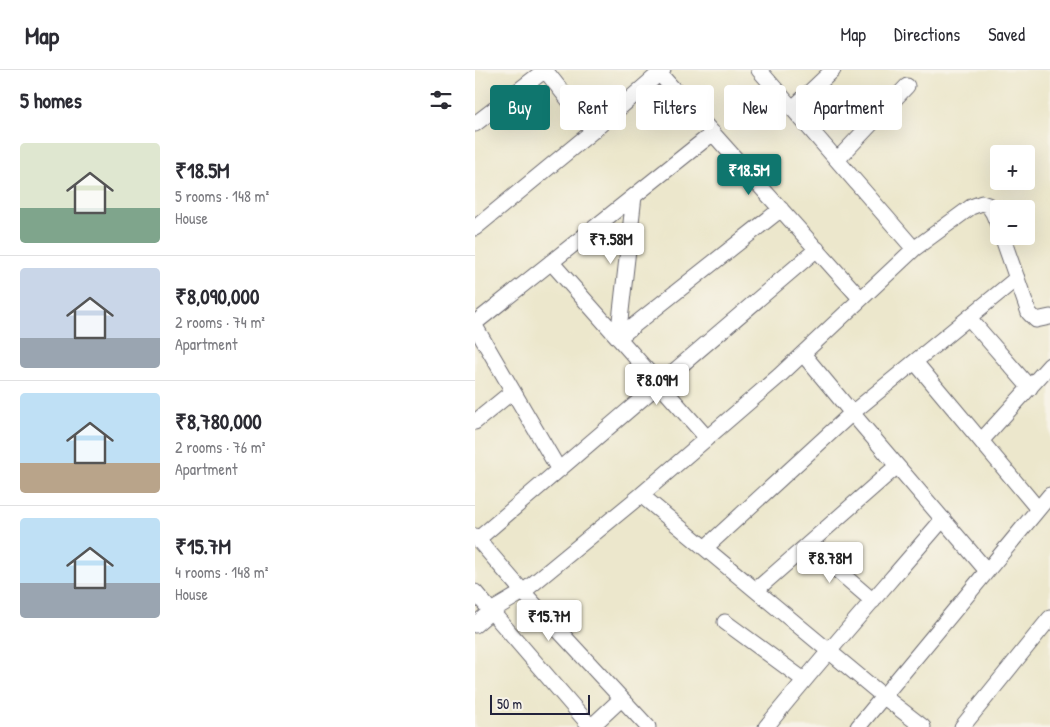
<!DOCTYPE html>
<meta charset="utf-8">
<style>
:root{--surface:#fff;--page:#f7f7f7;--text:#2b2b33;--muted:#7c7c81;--line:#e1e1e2;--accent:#0f766e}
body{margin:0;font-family:"Patrick Hand",sans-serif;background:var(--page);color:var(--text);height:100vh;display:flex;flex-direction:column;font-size:19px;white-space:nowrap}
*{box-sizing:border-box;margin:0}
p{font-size:16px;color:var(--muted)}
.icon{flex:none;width:28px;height:28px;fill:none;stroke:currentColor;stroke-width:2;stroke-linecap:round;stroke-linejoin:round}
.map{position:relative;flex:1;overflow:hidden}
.drawer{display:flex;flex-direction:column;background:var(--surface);width:475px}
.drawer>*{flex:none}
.banner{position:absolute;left:15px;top:15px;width:475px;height:45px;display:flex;gap:10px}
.controls{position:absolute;left:515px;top:75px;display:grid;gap:10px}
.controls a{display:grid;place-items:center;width:45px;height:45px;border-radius:5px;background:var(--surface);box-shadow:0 5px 20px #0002;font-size:25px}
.scale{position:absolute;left:15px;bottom:12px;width:100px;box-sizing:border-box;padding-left:5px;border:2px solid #22223b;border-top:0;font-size:14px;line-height:18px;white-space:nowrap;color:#22223b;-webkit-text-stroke:4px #f7f3e8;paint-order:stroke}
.price{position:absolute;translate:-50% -42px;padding:0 11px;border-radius:5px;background:#fff;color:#222;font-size:16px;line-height:32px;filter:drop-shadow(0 1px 2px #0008)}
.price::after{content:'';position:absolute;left:50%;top:30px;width:15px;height:11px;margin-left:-8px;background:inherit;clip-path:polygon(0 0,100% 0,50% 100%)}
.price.active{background:var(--accent);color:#fff}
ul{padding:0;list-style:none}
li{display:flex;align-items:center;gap:15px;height:125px;padding:0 20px}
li+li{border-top:1px solid var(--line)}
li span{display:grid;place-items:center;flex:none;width:140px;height:100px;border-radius:5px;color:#555}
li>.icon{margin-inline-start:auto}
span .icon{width:60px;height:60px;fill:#fffc;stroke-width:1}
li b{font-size:21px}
h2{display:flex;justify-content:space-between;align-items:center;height:60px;padding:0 20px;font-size:21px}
.tag{padding:0 18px;border-radius:5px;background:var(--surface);box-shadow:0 5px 20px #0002;font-size:18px;line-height:45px}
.tag.active{background:var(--accent);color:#fff}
header{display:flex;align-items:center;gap:30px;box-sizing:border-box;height:70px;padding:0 25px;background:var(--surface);border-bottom:1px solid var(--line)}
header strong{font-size:24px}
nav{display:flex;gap:28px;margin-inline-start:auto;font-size:18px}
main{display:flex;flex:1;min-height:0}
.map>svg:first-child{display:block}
</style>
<header>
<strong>Map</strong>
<nav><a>Map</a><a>Directions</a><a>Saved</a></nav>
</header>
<main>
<section class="drawer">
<h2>5 homes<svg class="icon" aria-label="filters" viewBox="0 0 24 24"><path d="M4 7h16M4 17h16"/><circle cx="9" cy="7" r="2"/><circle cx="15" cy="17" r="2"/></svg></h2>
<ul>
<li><span style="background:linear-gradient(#dfe7d0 65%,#7fa58c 0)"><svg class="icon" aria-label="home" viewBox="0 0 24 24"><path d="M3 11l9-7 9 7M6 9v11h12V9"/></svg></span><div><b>₹18.5M</b><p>5 rooms · 148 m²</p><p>House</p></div></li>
<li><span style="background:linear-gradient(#c9d6e8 70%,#9aa5b1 0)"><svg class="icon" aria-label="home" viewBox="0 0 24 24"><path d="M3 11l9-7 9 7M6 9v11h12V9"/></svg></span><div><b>₹8,090,000</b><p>2 rooms · 74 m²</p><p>Apartment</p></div></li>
<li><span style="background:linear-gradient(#bfe0f5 70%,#b9a48a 0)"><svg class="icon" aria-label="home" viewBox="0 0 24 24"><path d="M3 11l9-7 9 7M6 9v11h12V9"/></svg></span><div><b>₹8,780,000</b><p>2 rooms · 76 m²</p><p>Apartment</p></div></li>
<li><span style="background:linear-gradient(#bfe0f5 65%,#9aa5b1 0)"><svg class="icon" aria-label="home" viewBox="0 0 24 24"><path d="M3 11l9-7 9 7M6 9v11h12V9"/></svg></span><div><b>₹15.7M</b><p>4 rooms · 148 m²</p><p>House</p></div></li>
</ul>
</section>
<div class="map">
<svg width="575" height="657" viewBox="0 0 575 657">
<rect width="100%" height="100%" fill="#f7f3e8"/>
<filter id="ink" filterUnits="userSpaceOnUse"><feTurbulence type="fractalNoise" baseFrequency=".02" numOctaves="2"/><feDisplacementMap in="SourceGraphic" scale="10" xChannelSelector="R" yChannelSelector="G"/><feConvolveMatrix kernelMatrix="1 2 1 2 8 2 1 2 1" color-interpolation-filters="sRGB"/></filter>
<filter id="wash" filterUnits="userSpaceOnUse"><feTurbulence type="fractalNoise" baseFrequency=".0096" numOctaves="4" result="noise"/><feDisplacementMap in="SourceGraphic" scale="20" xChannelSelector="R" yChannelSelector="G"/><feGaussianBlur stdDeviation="1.12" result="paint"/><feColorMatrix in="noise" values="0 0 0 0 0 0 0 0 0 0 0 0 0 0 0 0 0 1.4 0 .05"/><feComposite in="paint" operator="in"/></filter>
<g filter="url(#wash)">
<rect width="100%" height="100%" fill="#ece7cc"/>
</g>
<g filter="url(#ink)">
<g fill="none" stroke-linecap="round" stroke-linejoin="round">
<!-- street casing -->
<g stroke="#69676e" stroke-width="17">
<path id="street" d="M70,0l48,61
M284,0l155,179
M184,3l202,226
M317,39l41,-39
M0,54l70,-54
M362,90l70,-74
M0,158l118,-97 70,-61
M527,166l27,77 7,7 14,-3
M76,192l156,176
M494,248l61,70
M0,253l238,-190
M0,256l84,144
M143,268l163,-129
M143,268l16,-142
M328,284l49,59 135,158
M440,292l123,147
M0,352l38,-31
M506,371l69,-76
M166,425l242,201 40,31
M0,466l48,56 125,135
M3,469l339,-290
M333,475l65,56
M230,478l147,-135 165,-135
M281,520l141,-124
M0,522l16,19 32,-19 118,-97 138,-119 135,-127 57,-42 11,-4 6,2 5,8 6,14
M250,552l79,58
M0,555l16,-14 100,116
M116,657l30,-28
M291,657c57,-71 118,-139 177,-208
M383,657l192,-232
M487,657l88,-109"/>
</g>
<!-- street -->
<use href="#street" stroke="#fff" stroke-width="15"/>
</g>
</g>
</svg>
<div class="controls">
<a>+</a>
<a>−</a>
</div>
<div class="scale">50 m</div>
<b class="price active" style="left:274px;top:126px">₹18.5M</b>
<b class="price" style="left:136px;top:195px">₹7.58M</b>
<b class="price" style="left:182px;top:336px">₹8.09M</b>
<b class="price" style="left:355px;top:514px">₹8.78M</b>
<b class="price" style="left:74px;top:572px">₹15.7M</b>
<div class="banner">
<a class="tag active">Buy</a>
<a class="tag">Rent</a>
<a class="tag">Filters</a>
<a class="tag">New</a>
<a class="tag">Apartment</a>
</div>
</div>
</main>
